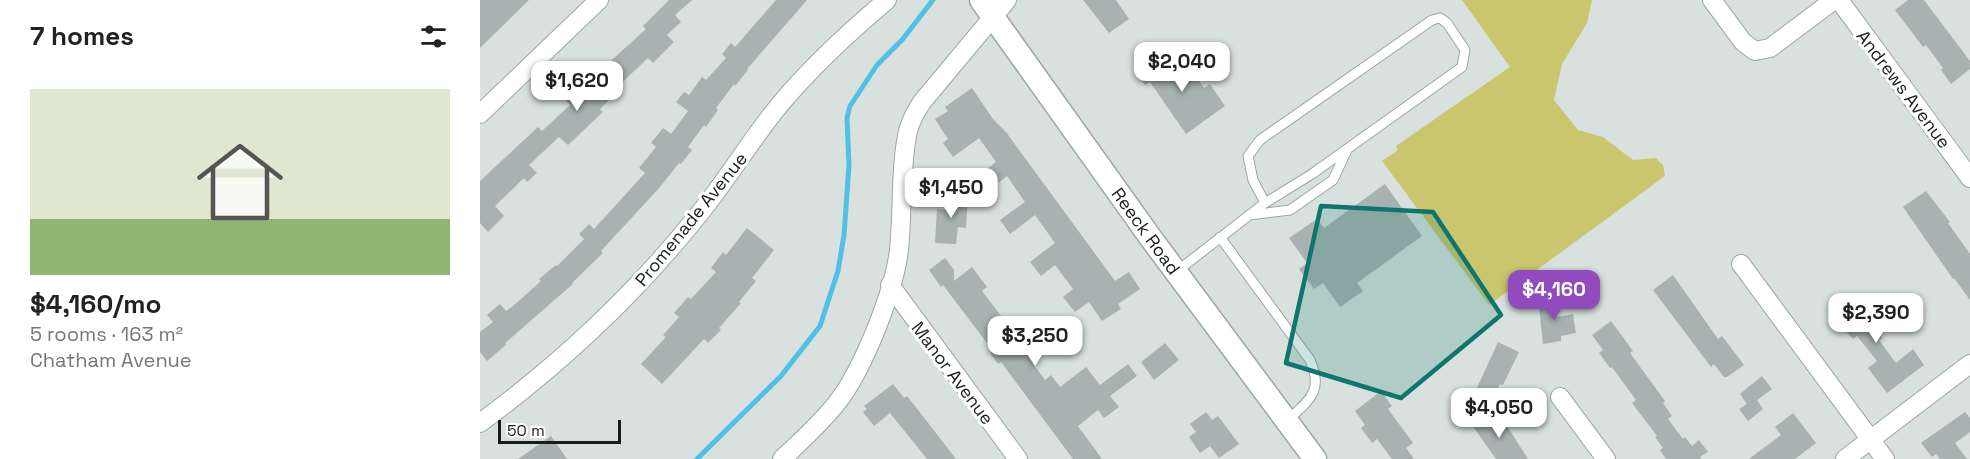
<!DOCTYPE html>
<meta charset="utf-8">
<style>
:root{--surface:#fff;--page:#f6f6f6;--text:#222;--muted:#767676;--accent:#914bbe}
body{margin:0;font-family:"Space Grotesk",sans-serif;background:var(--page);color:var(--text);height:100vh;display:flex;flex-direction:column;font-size:22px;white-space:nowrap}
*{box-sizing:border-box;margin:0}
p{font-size:20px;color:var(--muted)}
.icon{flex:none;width:33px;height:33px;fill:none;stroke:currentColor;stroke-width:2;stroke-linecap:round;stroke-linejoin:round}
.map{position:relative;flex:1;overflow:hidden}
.details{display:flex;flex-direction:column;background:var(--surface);width:480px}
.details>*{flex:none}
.scale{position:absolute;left:18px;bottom:15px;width:123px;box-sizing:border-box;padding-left:6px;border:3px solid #191c1b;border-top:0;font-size:16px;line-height:21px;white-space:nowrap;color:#191c1b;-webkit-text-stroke:4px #fff;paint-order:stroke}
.price{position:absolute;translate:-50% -51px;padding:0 14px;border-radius:12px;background:#fff;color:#222;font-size:20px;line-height:39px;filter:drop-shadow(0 2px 3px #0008)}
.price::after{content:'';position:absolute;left:50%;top:36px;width:18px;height:14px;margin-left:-9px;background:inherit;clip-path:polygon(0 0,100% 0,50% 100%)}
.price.selected{background:var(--accent);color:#fff}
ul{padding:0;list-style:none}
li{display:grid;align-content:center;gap:12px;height:318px;padding:0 30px}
li span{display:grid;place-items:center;height:186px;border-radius:0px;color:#555}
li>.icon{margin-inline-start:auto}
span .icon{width:108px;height:108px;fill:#fffc;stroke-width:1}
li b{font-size:26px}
h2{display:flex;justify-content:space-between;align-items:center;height:72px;padding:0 30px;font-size:26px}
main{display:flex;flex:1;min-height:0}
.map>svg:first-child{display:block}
</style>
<main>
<section class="details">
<h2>7 homes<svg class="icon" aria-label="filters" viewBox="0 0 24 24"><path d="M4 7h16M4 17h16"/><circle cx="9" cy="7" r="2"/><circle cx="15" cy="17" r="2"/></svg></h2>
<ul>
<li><span style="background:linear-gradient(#dfe7d0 70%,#8fb573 0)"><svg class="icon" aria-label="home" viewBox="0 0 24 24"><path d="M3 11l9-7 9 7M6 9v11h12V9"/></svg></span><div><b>$4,160/mo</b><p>5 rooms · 163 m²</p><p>Chatham Avenue</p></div></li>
</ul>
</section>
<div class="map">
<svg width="1490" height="459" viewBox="0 0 1490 459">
<rect width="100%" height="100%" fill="#d8e1dd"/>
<!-- green -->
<path fill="#c9c66e" d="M982,0h130l-5,23 -25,41 -8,36 24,30 25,7 30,23 23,-2 7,7 2,11 -176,129 -107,-144 16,-11 -2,-4 114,-79z"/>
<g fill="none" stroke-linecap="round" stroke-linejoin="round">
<!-- stream -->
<path stroke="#51c0e4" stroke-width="5" d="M217,459l84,-83 39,-50 18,-55 6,-36 5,-70 -2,-47 3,-12 27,-41 25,-25 31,-40"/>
</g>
<!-- building -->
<path fill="#a8b2b1" d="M0,0h49l-49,48z
M189,0h23l-17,15 6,7 -14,13 7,7 -21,21 -5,-5 -33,31 2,3 -17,17 3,3 -35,33 -9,-8 -30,28 8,8 -10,9 -3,-4 -29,28 9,10 -16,16 -8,-9v-42l58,-54 4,4 28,-26 -6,-6 15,-13 7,8 23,-22 -5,-5 42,-38 -3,-3z
M296,0h31l-60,69 1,1 -13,16 -1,-2 -18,24 2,2 -12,17 -2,-2 -16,22 4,3 -11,14 -2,-1 -19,24 -59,64 2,2 -31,30 1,1 -68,59 1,2 -19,16 -7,-9v-20l13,-10 -6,-7 13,-11 6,7 7,-5 28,-25 -2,-2 17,-14 1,1 27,-27 -5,-5 10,-10 5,5 51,-56 -6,-5 17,-21 -5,-4 12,-15 8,6 17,-23 -12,-9 8,-10 5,3 13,-18 4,3 20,-22 -4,-4 9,-11 4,4z
M603,0h33l13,19 -20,14z
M1428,0h16l46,61v8l-19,15 -10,-14 2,-2 -17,-23 -3,2 -28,-37z
M679,56l10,13 15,-10 20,29 6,-4 15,22 -39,28 -36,-52 -5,3 -9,-13z
M492,88l21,31 13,13 109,149 14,-9 11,17 -22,15 3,5 -19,12 -13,-19 -14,10 -12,-15 10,-8 -18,-24 -14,11 -11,-14 25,-19 -20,-28 -25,19 -10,-14 25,-18 -18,-26 -24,18 -11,-14 24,-18 -17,-24 -26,19 -10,-14 5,-4 -13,-20 13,-8 -3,-4z
M905,184l37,52 -65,47 6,8 -23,16 -17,-24 -9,6 -15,-20 8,-6 -18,-25 28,-19 7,9z
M1446,191l24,31 -2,1 22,31v46l-16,-22 -1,1 -50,-72z
M466,194l22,1 -2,33 -8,-1 -2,17 -21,-1 2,-34 8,1z
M267,228l27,22 -22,28 4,3 -17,21 2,1 -22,25 2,2 -13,13 -4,-4 -42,45 -21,-20 25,-27 -3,-2 16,-18 -5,-4 14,-16 3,2 25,-27 -5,-4 12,-16 3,3z
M465,258l9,12v11l18,-14 15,20 -5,4 33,43 4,-3 9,11 -7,5 24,33 6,-5 9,12 26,-20 14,18 28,-21 9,12 -27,20 9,11 -15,11 -6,-8 -20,16 24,33h-29l-72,-97 -3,2 -8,-11 3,-2 -50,-66 -2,2 -12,-17z
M1193,275l45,64 4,-3 22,29 -17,12h-3l-10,-13 -3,3 -58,-77z
M1374,293l8,12 8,-6 7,10 -7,6 5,7 -2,3 9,13 -3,2 17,23 17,-14 11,16 -37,28 -19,-25 9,-7 -20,-25 -4,3 -15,-16 6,-4 -9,-12z
M1074,294l3,23 16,-3 3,19 -15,3v5l-18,3 -5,-47z
M1131,321l22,30 -3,2 35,48 -2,2 9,13 -4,3 15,20 2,-2 7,9 7,-6 9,12 -8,5 1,2h-35l-6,-9 3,-2 -8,-11 2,-1 -25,-33 4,-3 -24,-33 -2,1 -11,-15 4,-3 -11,-15z
M1018,342l21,10 -16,33 -3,-1 -7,14 -17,-8z
M685,343l14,17 -25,20 -13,-18z
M1282,376l10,13 -15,11 6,9 -15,12 -9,-12 8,-5 -7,-10z
M413,384l11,14 3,-2 15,19 34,44h-29l-37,-46 -16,13 -11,-14 4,-3 -3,-3z
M901,391l11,15 -4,3 25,34 -7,5 8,11h-22l-15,-20 -5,4 -11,-15 4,-3 -10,-14z
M726,412l6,8 6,-4 21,28 -20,14 -9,-12 -10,7 -11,-16 7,-5 -6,-8z
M1485,412l5,6v14l-15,11 12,16h-27l-4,-5 -4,3 -11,-14z
M1010,413l10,14 5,-4 23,36h-32l-24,-34z
M1313,413l23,30 -21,16h-46l32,-24 -6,-8z
M71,436l16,23h-49z"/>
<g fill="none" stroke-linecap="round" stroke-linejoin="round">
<!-- service casing -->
<g stroke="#9da6a2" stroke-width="11">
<path id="service" d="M769,215l41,-5 43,-30 14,-30
M740,237l90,123c14,32 -1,40 -23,61
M696,272l89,-69 47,-29 150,-107 3,-17 -18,-27 -7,-5 -8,2 -172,120 -12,16 5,24 12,23"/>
</g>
<!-- minor casing -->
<g stroke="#9da6a2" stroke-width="20">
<path id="minor" d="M1232,0l31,42 12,9 15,-3 64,-48
M1359,0l131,178
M0,114l119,-114
M1261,264l144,195
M410,285l128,174
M1080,397l46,62
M0,423c80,-59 153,-127 215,-204 31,-37 56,-80 87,-117 32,-38 67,-70 105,-102
M302,459c19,-18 38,-35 54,-55 26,-32 59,-114 63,-155 4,-37 1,-83 9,-118 3,-11 8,-20 14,-29l85,-102
M1365,459l125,-95"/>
</g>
<!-- tertiary casing -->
<g stroke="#9da6a2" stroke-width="25">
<path id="tertiary" d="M501,0l169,237 165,222"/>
</g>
<!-- service -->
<use href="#service" stroke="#fff" stroke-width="9"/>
<!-- minor -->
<use href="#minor" stroke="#fff" stroke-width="18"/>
<!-- tertiary -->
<use href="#tertiary" stroke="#fff" stroke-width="22"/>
</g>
<!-- marked area -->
<path fill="#0f766e" fill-opacity="0.2" stroke="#0f766e" stroke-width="4.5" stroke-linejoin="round" d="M841,206l112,6 68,103 -100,83 -115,-35z"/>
<g text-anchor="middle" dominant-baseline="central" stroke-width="6" stroke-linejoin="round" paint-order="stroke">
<!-- street labels -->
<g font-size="18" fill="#191c1b" stroke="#fff">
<text transform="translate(1424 89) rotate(53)">Andrews Avenue</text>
<text transform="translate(211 219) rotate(-51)">Promenade Avenue</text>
<text transform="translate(666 231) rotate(54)">Reeck Road</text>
<text transform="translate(473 373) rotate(53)">Manor Avenue</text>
</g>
</g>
</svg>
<div class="scale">50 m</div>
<b class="price" style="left:702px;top:93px">$2,040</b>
<b class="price" style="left:97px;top:112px">$1,620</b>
<b class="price" style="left:471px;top:219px">$1,450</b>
<b class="price selected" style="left:1074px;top:321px">$4,160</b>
<b class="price" style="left:1396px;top:344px">$2,390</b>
<b class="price" style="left:555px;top:367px">$3,250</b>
<b class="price" style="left:1019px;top:439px">$4,050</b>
</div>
</main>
